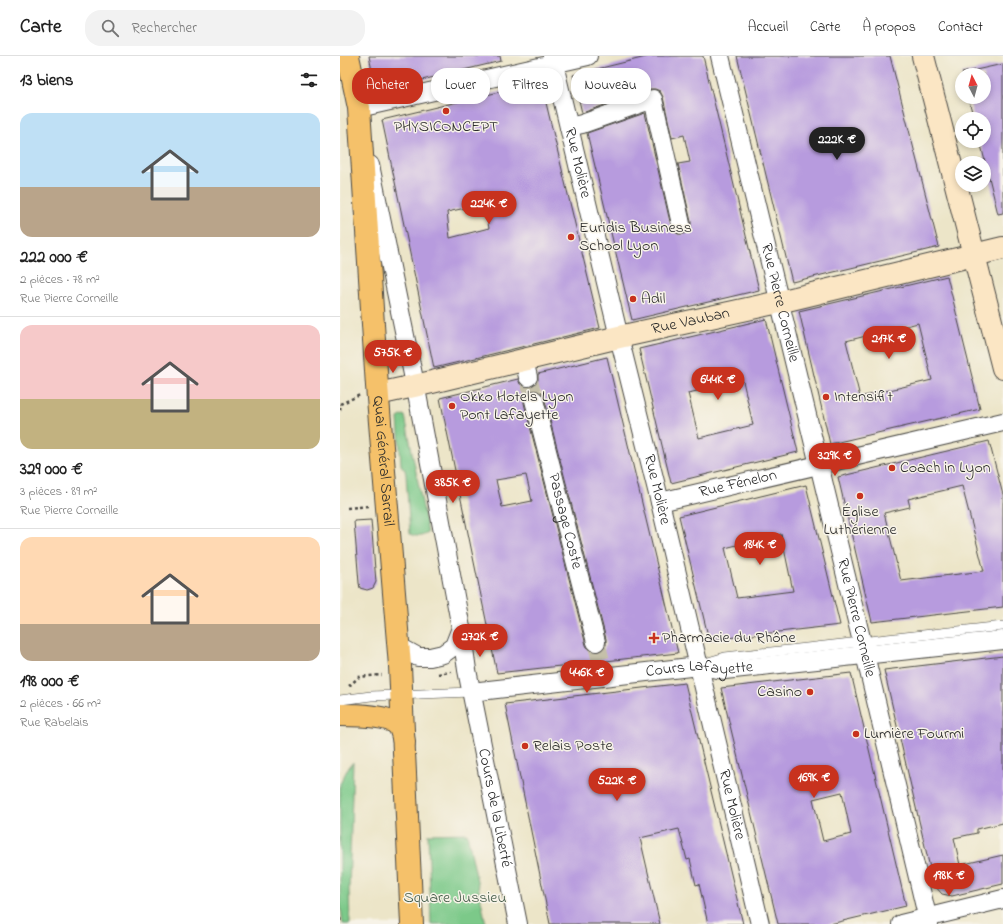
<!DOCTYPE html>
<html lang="fr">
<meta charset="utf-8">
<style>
:root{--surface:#fff;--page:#f2f2f2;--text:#222;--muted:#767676;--line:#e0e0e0;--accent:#c8321e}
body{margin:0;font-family:"Indie Flower",sans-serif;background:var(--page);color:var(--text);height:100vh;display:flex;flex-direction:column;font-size:15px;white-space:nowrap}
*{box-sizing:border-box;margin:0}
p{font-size:13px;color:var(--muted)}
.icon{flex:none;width:22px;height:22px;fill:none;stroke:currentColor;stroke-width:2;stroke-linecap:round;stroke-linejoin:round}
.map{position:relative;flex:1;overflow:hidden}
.drawer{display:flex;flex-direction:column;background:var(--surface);width:340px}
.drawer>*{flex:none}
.hud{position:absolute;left:12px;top:12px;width:380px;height:36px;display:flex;gap:8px}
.needle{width:26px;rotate:354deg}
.buttons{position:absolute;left:615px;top:12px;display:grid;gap:8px}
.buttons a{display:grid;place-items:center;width:36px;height:36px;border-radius:50%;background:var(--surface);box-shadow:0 2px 6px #0003;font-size:20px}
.price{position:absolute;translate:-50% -34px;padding:0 9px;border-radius:14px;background:var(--accent);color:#fff;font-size:13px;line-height:26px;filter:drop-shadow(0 1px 2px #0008)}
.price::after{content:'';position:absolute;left:50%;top:24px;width:12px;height:9px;margin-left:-6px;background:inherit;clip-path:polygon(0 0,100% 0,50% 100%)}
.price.active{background:#222;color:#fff}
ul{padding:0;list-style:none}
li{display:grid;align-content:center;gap:8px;height:212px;padding:0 20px}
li+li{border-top:1px solid var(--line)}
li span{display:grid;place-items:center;height:124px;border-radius:12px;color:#555}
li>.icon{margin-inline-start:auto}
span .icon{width:72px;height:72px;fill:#fffc;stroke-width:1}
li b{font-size:17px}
h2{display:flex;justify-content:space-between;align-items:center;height:48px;padding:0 20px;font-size:17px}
.tag{padding:0 14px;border-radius:16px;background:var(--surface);box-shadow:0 2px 6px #0003;font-size:14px;line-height:36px}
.tag.active{background:var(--accent);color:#fff}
header{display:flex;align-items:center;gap:24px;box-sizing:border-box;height:56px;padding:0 20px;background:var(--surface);border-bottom:1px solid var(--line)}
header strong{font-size:19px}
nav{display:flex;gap:22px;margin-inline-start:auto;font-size:14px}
.search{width:280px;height:36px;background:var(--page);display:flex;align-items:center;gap:10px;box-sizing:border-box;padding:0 14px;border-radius:16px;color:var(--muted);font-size:15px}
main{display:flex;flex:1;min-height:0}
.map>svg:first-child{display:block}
</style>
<header>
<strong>Carte</strong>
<div class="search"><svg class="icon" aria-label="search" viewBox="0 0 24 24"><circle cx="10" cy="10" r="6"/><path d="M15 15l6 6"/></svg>Rechercher</div>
<nav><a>Accueil</a><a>Carte</a><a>À propos</a><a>Contact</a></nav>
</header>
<main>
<section class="drawer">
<h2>13 biens<svg class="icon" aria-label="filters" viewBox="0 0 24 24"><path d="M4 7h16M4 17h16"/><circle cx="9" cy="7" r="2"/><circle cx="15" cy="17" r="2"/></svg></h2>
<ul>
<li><span style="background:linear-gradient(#bfe0f5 60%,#b9a48a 0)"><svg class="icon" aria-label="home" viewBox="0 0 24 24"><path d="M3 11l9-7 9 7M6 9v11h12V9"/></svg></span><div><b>222 000 €</b><p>2 pièces · 78 m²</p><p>Rue Pierre Corneille</p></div></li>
<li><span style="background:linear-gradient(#f6c9c9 60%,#c2b280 0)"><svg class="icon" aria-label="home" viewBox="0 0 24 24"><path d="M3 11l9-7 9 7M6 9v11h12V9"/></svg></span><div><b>329 000 €</b><p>3 pièces · 89 m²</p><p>Rue Pierre Corneille</p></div></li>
<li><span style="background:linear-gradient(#ffd9b3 70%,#b9a48a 0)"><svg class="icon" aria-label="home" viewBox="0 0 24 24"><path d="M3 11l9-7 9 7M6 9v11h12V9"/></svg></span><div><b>198 000 €</b><p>2 pièces · 66 m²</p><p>Rue Rabelais</p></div></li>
</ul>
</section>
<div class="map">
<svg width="663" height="868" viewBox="0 0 663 868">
<rect width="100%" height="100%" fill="#f7f3e8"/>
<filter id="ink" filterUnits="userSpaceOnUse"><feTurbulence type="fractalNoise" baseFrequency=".025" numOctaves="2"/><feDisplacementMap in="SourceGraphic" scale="8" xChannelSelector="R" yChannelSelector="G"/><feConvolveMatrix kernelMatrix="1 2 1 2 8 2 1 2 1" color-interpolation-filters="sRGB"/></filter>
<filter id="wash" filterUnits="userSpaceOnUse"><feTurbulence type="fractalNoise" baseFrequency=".012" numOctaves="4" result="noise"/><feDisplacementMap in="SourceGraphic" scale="16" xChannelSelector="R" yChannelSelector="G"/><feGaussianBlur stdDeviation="0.9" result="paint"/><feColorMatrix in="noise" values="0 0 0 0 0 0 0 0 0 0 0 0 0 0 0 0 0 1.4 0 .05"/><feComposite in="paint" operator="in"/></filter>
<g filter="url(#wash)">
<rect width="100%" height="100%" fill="#ece5c8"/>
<!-- green -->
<path fill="#7cc989" stroke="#547a5a" d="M63,359l2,1 23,117c-6,4 -12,4 -18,1l-4,-59 -1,-5 -4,-5 -3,-47z
M13,706l-4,129 1,33h-7l-3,-23v-117l7,-14z
M127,777l19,91h-55l-3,-90z"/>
<g id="blocks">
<!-- building -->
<path fill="#b79bde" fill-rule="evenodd" d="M29,0h131l1,5 -125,30z
M310,0h53l56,234 -127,30 -45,-187 58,-20 26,113 3,5 4,3h5l5,-2 3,-5v-5l-13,-58 12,-2 -6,-27 -12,3 -9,-41 -3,-6 -5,-2h-5l-68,24 -9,-38z
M397,0h153l49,191 -147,35z
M663,8v149l-5,1 -18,-73h4v-22h-10l-6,-22h16v-22h-21l-1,-2z
M201,26l59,246 -166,40 -52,-248zM144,148l5,24 -39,10 -3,-26z
M607,220l33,133 -150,35 -31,-133zM578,267l14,57 -72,17 -14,-56z
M426,263l32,133 -127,31 -32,-134zM403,325l10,44 -54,13 -11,-45z
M267,301l71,296 -181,20 -57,-275 78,-19 2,5 5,3h6l4,-2 3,-5v-6zM191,334h6l5,3 2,4 62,242v6l-3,5 -4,2h-6l-5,-3 -2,-4 -62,-242v-6l3,-5zM186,419l6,26 -30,6 -6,-27z
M649,385l14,54v112l-131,15 -34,-145zM622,430l22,85 -83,10 -17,-68 26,-6 -2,-8z
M466,429l34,140 -131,15 -30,-124zM441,478l12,57 -56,7 -12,-50z
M31,464l5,62 -3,6 -6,2 -7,-2 -1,-5 -5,-62z
M663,600v167l-26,6v4l-23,5 6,27 43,-10v29l-51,12 -10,-2 -8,-9 -50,-215z
M511,617l55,233 -76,18h-52l-57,-236zM502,736l9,42 -28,7 -10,-42z
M345,627l58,241h-35l-9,-40 -3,1 -6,-26 -3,1 -8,-31 -39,9 20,86h-110l-45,-220z"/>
</g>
</g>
<g filter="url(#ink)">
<use href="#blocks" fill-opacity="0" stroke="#484743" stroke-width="1"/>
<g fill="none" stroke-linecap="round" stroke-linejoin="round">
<!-- street-tunnel -->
<path stroke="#c5c0a9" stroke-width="18" stroke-dasharray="18 9" stroke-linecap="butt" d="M188,321l6,23
M256,586l5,19"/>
<!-- lane casing -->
<g stroke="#484743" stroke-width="10">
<path id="lane" d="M365,607l20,-6 278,-31
M0,644l31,-4 100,-4"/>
</g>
<!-- street casing -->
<g stroke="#484743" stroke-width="20">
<g id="street">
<path id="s1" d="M212,0l67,281 41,165 100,422"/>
<path id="s2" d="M380,0l142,586 67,282"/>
<path d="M21,64l-2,-12 229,-52"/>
<path d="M229,71l13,-3 71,-25 28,125"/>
<path id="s3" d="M30,109l47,229 44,234 6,42 51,254"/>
<path d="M184,304l4,17"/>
<path id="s4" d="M194,344l62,242"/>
<path id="s5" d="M320,446l343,-80"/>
<path d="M58,590l20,11h12l13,-3 11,-8 7,-18"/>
<path id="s6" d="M131,636l228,-26 26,4 278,-30"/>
<path d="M561,868l102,-25"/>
</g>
</g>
<!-- secondary casing -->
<g stroke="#484743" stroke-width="24">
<g id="secondary">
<path d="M583,0l80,312"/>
<path id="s7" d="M38,338l54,-12 187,-45 160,-35 224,-54"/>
</g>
</g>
<!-- primary casing -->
<g stroke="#484743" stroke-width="24">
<g id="primary">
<path id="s8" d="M8,0l11,52 18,278 23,280 12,258"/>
<path d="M0,659c14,0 50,0 59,11 3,5 4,11 5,16"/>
</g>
</g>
<!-- path -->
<path stroke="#484743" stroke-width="2.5" stroke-dasharray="3 3" stroke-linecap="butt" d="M0,348l20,-9
M0,354l1,-6
M7,452l22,-2
M98,618l13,-2
M9,630l10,-9 23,-2
M0,862l1,6"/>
<!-- lane -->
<use href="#lane" stroke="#fff" stroke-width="9"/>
<!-- street -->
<use href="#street" stroke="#fff" stroke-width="18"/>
<!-- secondary -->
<use href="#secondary" stroke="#fbe6c4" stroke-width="22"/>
<!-- primary -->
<use href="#primary" stroke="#f5c16b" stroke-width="22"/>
</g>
</g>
<!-- markers -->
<g fill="#c8321e" stroke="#f7f3e8" stroke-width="1.5">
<circle cx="106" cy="55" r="4"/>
<circle cx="231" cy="181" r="4"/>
<circle cx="293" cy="243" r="4"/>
<circle cx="486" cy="341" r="4"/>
<circle cx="112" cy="350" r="4"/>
<circle cx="552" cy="412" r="4"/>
<circle cx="520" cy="440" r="4"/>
<path d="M312 576h4v4h4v4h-4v4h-4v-4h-4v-4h4z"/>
<circle cx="470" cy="636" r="4"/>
<circle cx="516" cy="678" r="4"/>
<circle cx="185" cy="690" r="4"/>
</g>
<g text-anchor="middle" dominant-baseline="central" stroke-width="3" stroke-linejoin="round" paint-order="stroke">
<!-- poi labels -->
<g font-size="16" fill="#2b2b2b" stroke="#f7f3e8" text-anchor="start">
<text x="106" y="71" text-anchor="middle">PHYSICONCEPT</text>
<text x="239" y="172">Euridis Business<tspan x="239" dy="18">School Lyon</tspan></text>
<text x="301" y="243">Adil</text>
<text x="120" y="341">Okko Hotels Lyon<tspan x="120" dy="18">Pont Lafayette</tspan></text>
<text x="494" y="341">Intensifit</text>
<text x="560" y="412">Coach in Lyon</text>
<text x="520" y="456" text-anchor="middle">Église<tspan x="520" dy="18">Luthérienne</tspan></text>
<text x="322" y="582">Pharmacie du Rhône</text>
<text x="462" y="636" text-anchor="end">Casino</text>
<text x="524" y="678">Lumière Fourmi</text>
<text x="193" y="690">Relais Poste</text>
</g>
<!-- street labels -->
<g font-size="16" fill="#2b2b2b" stroke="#f7f3e8">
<text stroke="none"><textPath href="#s1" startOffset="110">Rue Molière</textPath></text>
<text stroke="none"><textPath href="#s2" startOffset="254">Rue Pierre Corneille</textPath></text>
<text stroke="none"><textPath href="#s7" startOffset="321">Rue Vauban</textPath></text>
<text stroke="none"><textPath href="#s8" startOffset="407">Quai Général Sarrail</textPath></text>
<text stroke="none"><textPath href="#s5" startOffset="80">Rue Fénelon</textPath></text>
<text stroke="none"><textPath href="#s1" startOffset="446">Rue Molière</textPath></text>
<text stroke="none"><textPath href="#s4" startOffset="125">Passage Coste</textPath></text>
<text stroke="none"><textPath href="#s2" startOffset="578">Rue Pierre Corneille</textPath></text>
<text stroke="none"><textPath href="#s6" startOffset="230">Cours Lafayette</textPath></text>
<text stroke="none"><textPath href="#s1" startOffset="770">Rue Molière</textPath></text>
<text stroke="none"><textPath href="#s3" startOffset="655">Cours de la Liberté</textPath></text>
</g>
<!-- park labels -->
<g font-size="16" fill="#435a47" stroke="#f7f3e8">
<text x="115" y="842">Square Jussieu</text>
</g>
</g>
</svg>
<div class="buttons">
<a><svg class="needle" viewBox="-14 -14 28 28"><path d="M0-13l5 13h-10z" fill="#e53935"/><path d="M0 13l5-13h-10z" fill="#767676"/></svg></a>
<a><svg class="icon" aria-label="locate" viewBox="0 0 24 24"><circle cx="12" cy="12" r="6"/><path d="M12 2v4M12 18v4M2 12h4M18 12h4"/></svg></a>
<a><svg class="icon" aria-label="layers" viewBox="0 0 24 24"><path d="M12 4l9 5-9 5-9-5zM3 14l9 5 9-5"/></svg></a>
</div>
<b class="price active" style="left:497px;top:105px">222K €</b>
<b class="price" style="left:149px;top:169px">224K €</b>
<b class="price" style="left:549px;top:304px">217K €</b>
<b class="price" style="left:53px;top:318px">575K €</b>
<b class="price" style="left:378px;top:345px">644K €</b>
<b class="price" style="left:495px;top:421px">329K €</b>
<b class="price" style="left:113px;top:448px">385K €</b>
<b class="price" style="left:420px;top:510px">184K €</b>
<b class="price" style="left:140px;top:602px">272K €</b>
<b class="price" style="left:247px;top:638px">446K €</b>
<b class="price" style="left:474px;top:743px">169K €</b>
<b class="price" style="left:277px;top:746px">522K €</b>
<b class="price" style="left:609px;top:841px">198K €</b>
<div class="hud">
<a class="tag active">Acheter</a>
<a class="tag">Louer</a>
<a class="tag">Filtres</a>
<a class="tag">Nouveau</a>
</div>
</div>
</main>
